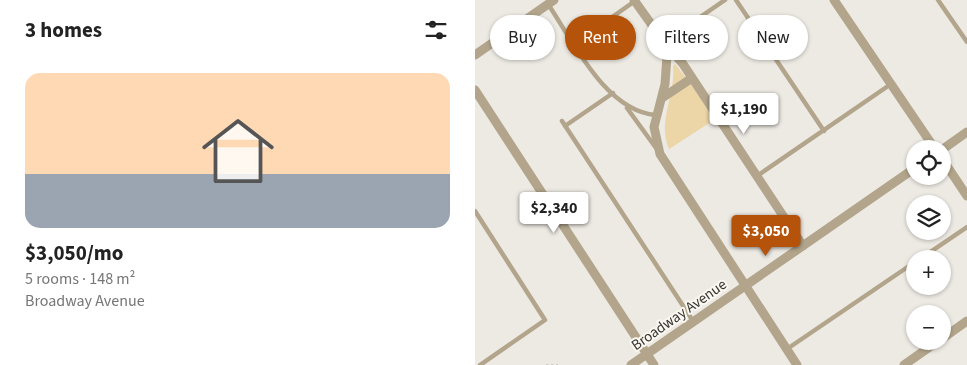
<!DOCTYPE html>
<meta charset="utf-8">
<style>
:root{--surface:#fff;--page:#f6f6f6;--text:#222;--muted:#767676;--line:#e0e0e0;--accent:#b45309}
body{margin:0;font-family:"Source Sans 3",sans-serif;background:var(--page);color:var(--text);height:100vh;display:flex;flex-direction:column;font-size:19px;white-space:nowrap}
*{box-sizing:border-box;margin:0}
p{font-size:16px;color:var(--muted)}
.icon{flex:none;width:28px;height:28px;fill:none;stroke:currentColor;stroke-width:2;stroke-linecap:round;stroke-linejoin:round}
.map{position:relative;flex:1;overflow:hidden}
.drawer{display:flex;flex-direction:column;background:var(--surface);width:475px}
.drawer>*{flex:none}
.top-card{position:absolute;left:15px;top:15px;width:401px;height:45px;display:flex;gap:10px}
.fabs{position:absolute;left:431px;top:140px;display:grid;gap:10px}
.fabs a{display:grid;place-items:center;width:45px;height:45px;border-radius:50%;background:var(--surface);box-shadow:0 1px 4px #0004;font-size:25px}
.price{position:absolute;translate:-50% -42px;padding:0 11px;border-radius:5px;background:#fff;color:#222;font-size:16px;line-height:32px;filter:drop-shadow(0 1px 2px #0008)}
.price::after{content:'';position:absolute;left:50%;top:30px;width:15px;height:11px;margin-left:-8px;background:inherit;clip-path:polygon(0 0,100% 0,50% 100%)}
.price.current{background:var(--accent);color:#fff}
ul{padding:0;list-style:none}
li{display:grid;align-content:center;gap:10px;height:265px;padding:0 25px}
li+li{border-top:1px solid var(--line)}
li span{display:grid;place-items:center;height:155px;border-radius:15px;color:#555}
li>.icon{margin-inline-start:auto}
span .icon{width:90px;height:90px;fill:#fffc;stroke-width:1}
li b{font-size:21px}
h2{display:flex;justify-content:space-between;align-items:center;height:60px;padding:0 25px;font-size:21px}
.chip{padding:0 18px;border-radius:22px;background:var(--surface);box-shadow:0 1px 4px #0004;font-size:18px;line-height:45px}
.chip.current{background:var(--accent);color:#fff}
main{display:flex;flex:1;min-height:0}
.map>svg:first-child{display:block}
</style>
<main>
<section class="drawer">
<h2>3 homes<svg class="icon" aria-label="filters" viewBox="0 0 24 24"><path d="M4 7h16M4 17h16"/><circle cx="9" cy="7" r="2"/><circle cx="15" cy="17" r="2"/></svg></h2>
<ul>
<li><span style="background:linear-gradient(#ffd9b3 65%,#9aa5b1 0)"><svg class="icon" aria-label="home" viewBox="0 0 24 24"><path d="M3 11l9-7 9 7M6 9v11h12V9"/></svg></span><div><b>$3,050/mo</b><p>5 rooms · 148 m²</p><p>Broadway Avenue</p></div></li>
</ul>
</section>
<div class="map">
<svg width="492" height="365" viewBox="0 0 492 365">
<rect width="100%" height="100%" fill="#ede9e3"/>
<!-- green -->
<path fill="#ecd6a8" d="M200,64l20,25 19,31 -45,29c-12,-28 7,-54 4,-83z"/>
<g fill="none" stroke-linecap="round" stroke-linejoin="round">
<!-- path -->
<path stroke="#b1aea9" stroke-width="1" stroke-dasharray="2.5 2.5" stroke-linecap="butt" d="M71,365h12"/>
<!-- lane -->
<path stroke="#b2a58b" stroke-width="4.5" d="M261,0l88,131
M463,0l29,42
M73,4c26,39 58,107 108,111
M189,42l61,-42
M99,44l61,-43
M152,108l29,40
M87,121l131,200
M90,126l48,-33
M282,176l134,-92
M0,211l70,109 -65,45
M445,259l47,-32
M312,349l128,-87"/>
<!-- street -->
<path stroke="#b2a58b" stroke-width="9" d="M159,0l30,42 3,14 -2,28 -11,43 6,27 137,211
M359,0l101,149
M189,42l19,22 120,182
M0,55l79,-55
M0,90l179,275
M187,98l30,-20
M468,149l24,-17
M468,160l24,36
M468,338l24,-17
M156,365l284,-197
M429,365l34,-24"/>
</g>
<g text-anchor="middle" dominant-baseline="central" stroke-width="4" stroke-linejoin="round" paint-order="stroke">
<!-- street labels -->
<g font-size="15" fill="#363532" stroke="#faf7f0">
<text transform="translate(204 315) rotate(-35)">Broadway Avenue</text>
</g>
</g>
</svg>
<div class="fabs">
<a><svg class="icon" aria-label="locate" viewBox="0 0 24 24"><circle cx="12" cy="12" r="6"/><path d="M12 2v4M12 18v4M2 12h4M18 12h4"/></svg></a>
<a><svg class="icon" aria-label="layers" viewBox="0 0 24 24"><path d="M12 4l9 5-9 5-9-5zM3 14l9 5 9-5"/></svg></a>
<a>+</a>
<a>−</a>
</div>
<b class="price" style="left:269px;top:135px">$1,190</b>
<b class="price" style="left:79px;top:234px">$2,340</b>
<b class="price current" style="left:291px;top:257px">$3,050</b>
<div class="top-card">
<a class="chip">Buy</a>
<a class="chip current">Rent</a>
<a class="chip">Filters</a>
<a class="chip">New</a>
</div>
</div>
</main>
